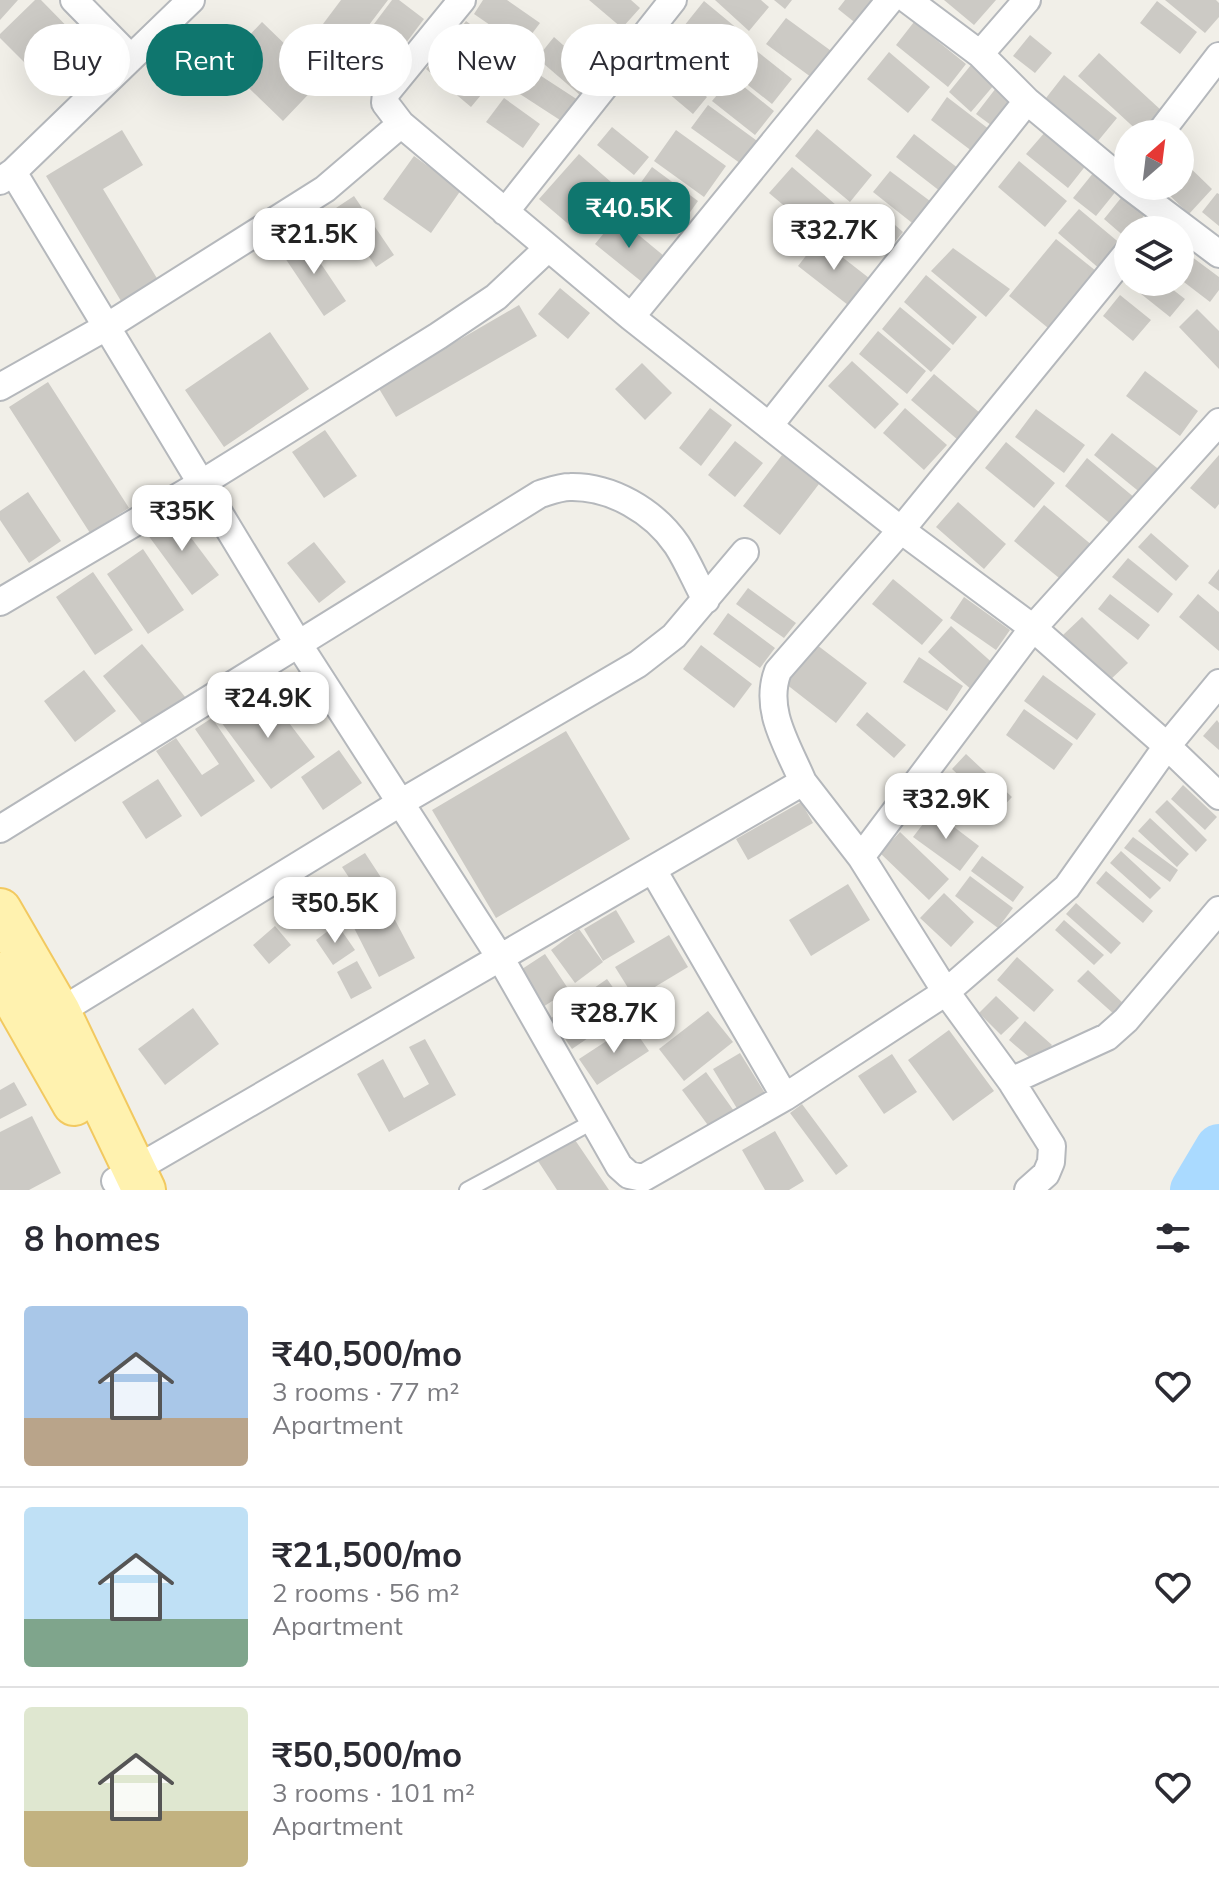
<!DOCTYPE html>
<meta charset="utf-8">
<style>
:root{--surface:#fff;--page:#f7f7f7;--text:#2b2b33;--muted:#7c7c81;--line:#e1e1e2;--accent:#0f766e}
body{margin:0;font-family:Mulish,sans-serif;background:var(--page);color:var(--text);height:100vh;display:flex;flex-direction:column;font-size:30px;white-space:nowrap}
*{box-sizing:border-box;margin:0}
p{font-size:26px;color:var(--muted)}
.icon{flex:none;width:44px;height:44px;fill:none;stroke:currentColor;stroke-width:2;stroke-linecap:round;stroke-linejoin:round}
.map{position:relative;height:1190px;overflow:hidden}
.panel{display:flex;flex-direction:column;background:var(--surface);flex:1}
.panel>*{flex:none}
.top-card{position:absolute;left:24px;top:24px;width:800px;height:72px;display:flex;gap:16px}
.needle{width:52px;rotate:28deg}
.fabs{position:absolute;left:1114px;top:120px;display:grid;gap:16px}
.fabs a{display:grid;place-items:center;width:80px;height:80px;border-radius:50%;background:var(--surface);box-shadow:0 8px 32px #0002;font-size:40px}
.price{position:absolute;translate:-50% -68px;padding:0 18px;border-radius:16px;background:#fff;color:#222;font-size:26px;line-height:52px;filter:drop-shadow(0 2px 4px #0008)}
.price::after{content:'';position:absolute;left:50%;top:48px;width:24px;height:18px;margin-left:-12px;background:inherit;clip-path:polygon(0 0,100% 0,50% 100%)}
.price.current{background:var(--accent);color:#fff}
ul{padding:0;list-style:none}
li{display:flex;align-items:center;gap:24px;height:200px;padding:0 24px}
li+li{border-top:2px solid var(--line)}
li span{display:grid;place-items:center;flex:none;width:224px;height:160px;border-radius:8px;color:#555}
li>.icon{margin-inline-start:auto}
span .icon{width:96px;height:96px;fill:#fffc;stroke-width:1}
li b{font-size:34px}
h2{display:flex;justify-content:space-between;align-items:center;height:96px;padding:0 24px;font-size:34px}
.chip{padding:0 28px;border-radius:36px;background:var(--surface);box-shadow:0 8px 32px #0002;font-size:28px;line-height:72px}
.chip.current{background:var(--accent);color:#fff}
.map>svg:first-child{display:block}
</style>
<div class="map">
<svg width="1219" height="1190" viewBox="0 0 1219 1190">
<rect width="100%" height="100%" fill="#f1efe8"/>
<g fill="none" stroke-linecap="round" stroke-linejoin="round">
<!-- river -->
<path stroke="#aadaff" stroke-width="48" d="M1194,1190l25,-42"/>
</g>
<!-- building -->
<path fill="#cccac5" d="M0,0h18l-18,20z
M35,0h6l48,49 -39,39 -50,-50v-4z
M341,0h47l-38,50 -30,-22z
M392,0h7l25,19 -42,56 -29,-23z
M483,0h24l33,23 -18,24 -48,-33z
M589,0h42l9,8 -18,20z
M715,0h46l8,7 -20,24z
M774,0h18l-7,9z
M845,0h33l-20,25 -20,-16z
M944,0h52l-22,25z
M1165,0h51l3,3v14l-14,16z
M704,1l41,34 -20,24 -41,-33z
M1157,1l40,31 -17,22 -40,-31z
M786,18l48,35 -19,27 -49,-36z
M466,21l39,29 -14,20 -40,-29z
M262,22l60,58 -39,41 -60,-58z
M914,22l52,42 -18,23 -52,-42z
M1030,35l22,18 -17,20 -22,-17z
M554,37l43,38 -17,20 -43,-37z
M749,45l43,34 -20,25 -43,-34z
M445,46l46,37 -20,24 -45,-38z
M889,52l41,35 -22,26 -41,-34z
M1099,53l63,58 -21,23 -63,-58z
M657,54l50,43 -14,17 -51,-43z
M515,59l63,41 -15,22 -63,-41z
M971,65l23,20 -23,27 -22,-20z
M1064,75l53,43 -19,23 -52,-43z
M732,77l42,34 -19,24 -43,-34z
M996,88l24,18 -21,25 -23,-17z
M947,97l47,36 -17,22 -46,-35z
M504,98l36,26 -17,24 -37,-26z
M708,105l52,38 -16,23 -53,-38z
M612,127l37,30 -15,18 -37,-30z
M817,129l55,46 -22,27 -55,-46z
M122,130l21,35 -40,24 55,91 -37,21 -75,-125z
M676,130l50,36 -22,31 -50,-36z
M1046,131l41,33 -19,24 -42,-34z
M914,134l49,38 -18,23 -49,-38z
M579,154l40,35 -39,45 -41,-35z
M414,156l47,34 -30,43 -48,-34z
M1180,158l32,31 -23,25 -29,-28h20z
M1019,161l48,40 -22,26 -47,-40z
M652,167l46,34 -15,21 -46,-34z
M792,167l44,38 -22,26 -45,-38z
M890,171l44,33 -18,22 -43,-34z
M1094,172l23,18 -21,26 -23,-18z
M1125,193l23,18 -16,19h-4l-2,8 -22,-19z
M1217,193l2,1v32l-17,-14z
M354,196l40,59 -18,12 -40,-59z
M871,204l32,28 -18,22 -33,-28z
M1079,209l43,36 -21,25 -43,-37z
M617,217l47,39 -22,26 -47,-38z
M303,237l43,64 -22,15 -43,-64z
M819,239l50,39 -21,27 -50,-39z
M1056,239l45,36 -48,57 -44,-36z
M953,248l57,41 -24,28 -55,-46z
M1180,248l39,29v13l-9,12 -30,-23z
M926,275l51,42 -24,28 -49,-43z
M1126,282h37l22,17 -15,18z
M560,288l30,25 -22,26 -30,-25z
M1120,295l31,25 -18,21 -30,-25z
M519,305l18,31 -141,81 -18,-30z
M900,307l51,42 -20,23 -49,-43z
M1197,309l22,22v38l-40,-42z
M878,331l48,40 -19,23 -48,-40z
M270,332l39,57 -85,58 -39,-57z
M852,361l47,43 -24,25 -47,-43z
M642,363l30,30 -27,27 -30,-31z
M1145,371l53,40 -18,25 -54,-40z
M934,374l46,39 -22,27 -47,-40z
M48,382l81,126 -39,25 -81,-126z
M710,408l22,17 -31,41 -22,-18z
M905,408l42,37 -23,25 -41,-37z
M1036,409l49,36 -21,28 -49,-36z
M325,430l32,46 -33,22 -32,-46z
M1112,433l49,38 -19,23 -48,-39z
M735,441l28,22 -28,34 -27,-22z
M1006,442l49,41 -21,25 -49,-40z
M782,455l37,29 -39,51 -37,-29z
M1219,455v49l-4,5 -25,-21z
M1087,458l48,40 -22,28 -48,-40z
M28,492l33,49 -32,22 -29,-43v-9z
M958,502l48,42 -22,25 -48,-42z
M1044,505l49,41 -29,36 -50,-41z
M171,511l48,64 -27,20 -47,-64z
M1151,533l38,33 -13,15 -38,-34z
M314,542l32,40 -27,21 -32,-40z
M143,549l41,61 -36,24 -41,-60z
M1128,558l45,36 -15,19 -46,-36z
M1219,569v22l-11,-8z
M93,572l40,58 -38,25 -39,-58z
M893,579l50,41 -21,25 -50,-41z
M748,588l48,35 -12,15 -48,-34z
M1110,594l40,31 -12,15 -40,-31z
M1198,594l21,18v39l-40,-34z
M964,597l46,33 -14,20 -46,-32z
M728,613l47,35 -15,20 -47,-34z
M1082,617l46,46 -19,18 -46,-46z
M951,626l45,40 -23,25 -45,-39z
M142,644l44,54 -40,31 -43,-53z
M701,645l51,39 -18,24 -51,-39z
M817,645l50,38 -31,40 -50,-39z
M919,657l44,29 -16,25 -44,-29z
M84,670l32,41 -41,31 -31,-41z
M1043,675l53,39 -19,26 -53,-39z
M264,690l51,67 -44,32 -50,-67z
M1024,709l49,35 -19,26 -48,-35z
M867,712l39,33 -12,13 -38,-33z
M212,718l43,63 -54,36 -45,-66 20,-13 26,37 17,-11 -24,-35z
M1217,720l2,3v27l-16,-14z
M566,731l64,108 -134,79 -64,-108z
M339,750l23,33 -39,27 -22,-33z
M966,754l46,43 -14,15 -46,-43z
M158,779l24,37 -36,23 -24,-37z
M1183,785l34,32 -12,13 -34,-31z
M1167,800l40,40 -11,12 -41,-40z
M801,802l12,21 -65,37 -12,-21z
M933,811l46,35 -19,25 -47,-34z
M1150,818l39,36 -12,13 -39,-36z
M900,832l49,47 -20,21 -49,-47z
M1133,837l45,33 -8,12 -46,-34z
M1121,851l40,37 -11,11 -40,-36z
M365,853l19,29 -22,15 -20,-30z
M982,856l42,31 -11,15 -42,-31z
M1106,871l47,40 -10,12 -47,-40z
M970,876l43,32 -15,20 -43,-32z
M848,884l22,36 -59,36 -22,-36z
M323,885l13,24 -29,16 -13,-24z
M944,893l30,29 -23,25 -31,-29z
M385,901l30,57 -36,19 -29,-57z
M1076,903l45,40 -10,11 -45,-40z
M616,910l19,32 -32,19 -19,-32z
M1064,920l40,35 -10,10 -39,-35z
M337,924l18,26 -22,15 -17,-25z
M275,926l16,19 -22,19 -16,-19z
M579,929l24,33 -28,21 -24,-33z
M669,935l19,32 -53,32 -20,-32z
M545,954l24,36 -26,17 -24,-36z
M1017,957l37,33 -20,22 -37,-32z
M357,961l15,27 -21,11 -14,-27z
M1088,970l36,34 -9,11 -38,-34z
M607,979l22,31 -57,39 -21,-31z
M996,996l23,22 -18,17 -22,-22z
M193,1008l26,36 -54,41 -27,-36z
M708,1011l25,31 -49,39 -25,-32z
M1025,1021l27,24 -16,18 -27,-23z
M631,1025l18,26 -52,34 -18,-26z
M949,1030l45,61 -41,30 -45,-61z
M425,1039l31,56 -67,37 -32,-58 26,-15 21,39 25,-14 -20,-37z
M740,1053l28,45 -27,17 -28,-46z
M892,1054l25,38 -33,22 -26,-38z
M706,1072l28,39 -24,17 -28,-38z
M14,1082l13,23 -27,14v-29z
M802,1104l46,62 -12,9 -46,-62z
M32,1116l29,57 -32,17h-29v-58z
M775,1131l29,50 -15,9h-24l-23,-40z
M573,1137l36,53h-52l-19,-29z"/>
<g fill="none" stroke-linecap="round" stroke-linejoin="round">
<!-- service casing -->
<g stroke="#b5b8bc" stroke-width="18">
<path id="service" d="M467,1190l127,-69"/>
</g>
<!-- minor casing -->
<g stroke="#b5b8bc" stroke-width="30">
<path id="minor" d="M74,0l57,58
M462,0l-76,93 -1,10 16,21 230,193 270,213 132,98 134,118 52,-63
M980,54l47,-54
M1027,101l101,84
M1159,134l60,-78
M13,172l286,473 202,314 118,207 10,9 14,3 142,-81 161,-105 -85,-135 -58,-75
M0,181l13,-9 178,-172
M1129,186l90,68
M505,212l168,-212
M631,317l259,-317
M0,387l108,-61 217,-137 76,-65
M769,426l258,-325 -47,-47 -72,-54
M0,602l202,-119 236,-147 58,-39 52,-49
M0,829l540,-335c10,-3 20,-7 30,-7 41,-1 84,24 107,58 11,17 19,37 29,55
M861,857l172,-229 186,-206
M653,870l132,227
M59,1012l341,-209 238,-139 36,-28 71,-84
M1011,1081l96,-44 19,-17 93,-110
M115,1181l688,-399c-15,-36 -40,-72 -25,-111l123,-141 227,-278
M1028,1190l18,-16 5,-12 1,-16 -41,-65 -65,-89 121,-105 100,-141 52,50"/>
</g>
<!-- primary casing -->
<g stroke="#f2c960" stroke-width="46">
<path id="primary" d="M0,910l59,102 85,178
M0,974l74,130"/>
</g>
<!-- service -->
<use href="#service" stroke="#fff" stroke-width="14"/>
<!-- minor -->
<use href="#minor" stroke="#fff" stroke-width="26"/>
<!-- primary -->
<use href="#primary" stroke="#fff2af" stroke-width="42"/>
</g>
</svg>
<div class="fabs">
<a><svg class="needle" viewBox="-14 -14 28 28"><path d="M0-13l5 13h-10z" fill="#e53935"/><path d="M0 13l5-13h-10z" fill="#7c7c81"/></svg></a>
<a><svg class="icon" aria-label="layers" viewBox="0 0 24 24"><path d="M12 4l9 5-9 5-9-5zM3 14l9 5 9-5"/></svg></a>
</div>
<b class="price current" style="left:629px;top:250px">₹40.5K</b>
<b class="price" style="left:834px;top:272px">₹32.7K</b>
<b class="price" style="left:314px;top:276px">₹21.5K</b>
<b class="price" style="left:182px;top:553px">₹35K</b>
<b class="price" style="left:268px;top:740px">₹24.9K</b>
<b class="price" style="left:946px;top:841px">₹32.9K</b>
<b class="price" style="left:335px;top:945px">₹50.5K</b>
<b class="price" style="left:614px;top:1055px">₹28.7K</b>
<div class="top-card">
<a class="chip">Buy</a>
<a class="chip current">Rent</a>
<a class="chip">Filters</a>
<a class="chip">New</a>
<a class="chip">Apartment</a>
</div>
</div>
<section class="panel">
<h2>8 homes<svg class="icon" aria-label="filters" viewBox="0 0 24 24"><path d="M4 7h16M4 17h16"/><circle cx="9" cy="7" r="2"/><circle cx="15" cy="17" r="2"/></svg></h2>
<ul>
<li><span style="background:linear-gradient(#a9c7e8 70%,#b9a48a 0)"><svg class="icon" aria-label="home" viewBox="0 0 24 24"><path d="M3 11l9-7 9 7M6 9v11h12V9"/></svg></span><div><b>₹40,500/mo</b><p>3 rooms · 77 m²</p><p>Apartment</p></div><svg class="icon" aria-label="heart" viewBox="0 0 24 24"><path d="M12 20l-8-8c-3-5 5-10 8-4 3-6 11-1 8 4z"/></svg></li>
<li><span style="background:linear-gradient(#bfe0f5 70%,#7fa58c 0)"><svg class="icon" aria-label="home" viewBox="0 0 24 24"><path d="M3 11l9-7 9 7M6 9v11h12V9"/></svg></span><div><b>₹21,500/mo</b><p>2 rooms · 56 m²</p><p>Apartment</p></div><svg class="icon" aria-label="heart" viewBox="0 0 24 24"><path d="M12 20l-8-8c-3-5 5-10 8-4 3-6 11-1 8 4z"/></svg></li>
<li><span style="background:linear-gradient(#dfe7d0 65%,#c2b280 0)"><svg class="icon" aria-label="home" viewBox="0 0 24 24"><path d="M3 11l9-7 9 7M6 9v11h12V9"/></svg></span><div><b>₹50,500/mo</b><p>3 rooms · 101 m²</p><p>Apartment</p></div><svg class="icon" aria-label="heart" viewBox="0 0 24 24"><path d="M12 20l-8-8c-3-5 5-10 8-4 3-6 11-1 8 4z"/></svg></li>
</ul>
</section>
